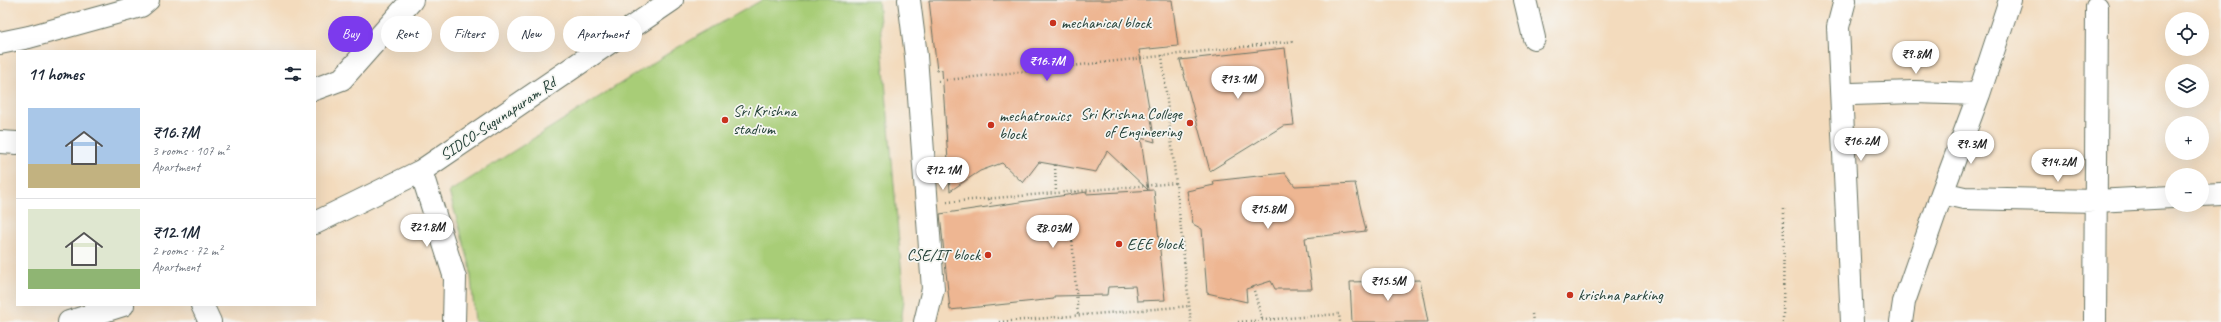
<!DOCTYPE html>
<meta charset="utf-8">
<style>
:root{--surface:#fff;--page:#f2f2f3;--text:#1f2937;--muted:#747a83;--line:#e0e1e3;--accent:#7c3aed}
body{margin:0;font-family:Caveat,sans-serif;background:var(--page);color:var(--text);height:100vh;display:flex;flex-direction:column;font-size:15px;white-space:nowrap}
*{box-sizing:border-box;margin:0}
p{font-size:13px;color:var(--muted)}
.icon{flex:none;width:22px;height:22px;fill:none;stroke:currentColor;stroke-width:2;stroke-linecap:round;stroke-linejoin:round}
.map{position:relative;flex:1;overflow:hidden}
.side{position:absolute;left:16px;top:50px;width:300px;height:256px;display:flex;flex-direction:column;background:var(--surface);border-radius:0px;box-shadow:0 4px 16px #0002}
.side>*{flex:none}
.banner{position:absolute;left:328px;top:16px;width:380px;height:36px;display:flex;gap:8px}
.tools{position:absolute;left:2165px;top:12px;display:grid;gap:8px}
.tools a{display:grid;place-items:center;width:44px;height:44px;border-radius:50%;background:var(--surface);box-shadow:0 4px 16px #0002;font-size:20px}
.price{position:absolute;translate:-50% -34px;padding:0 9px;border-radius:14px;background:#fff;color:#222;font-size:13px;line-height:26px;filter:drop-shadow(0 1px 2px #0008)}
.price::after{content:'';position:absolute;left:50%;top:24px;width:12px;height:9px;margin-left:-6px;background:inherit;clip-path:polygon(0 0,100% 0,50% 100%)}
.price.current{background:var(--accent);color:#fff}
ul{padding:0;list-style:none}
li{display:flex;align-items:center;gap:12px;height:100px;padding:0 12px}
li+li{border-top:1px solid var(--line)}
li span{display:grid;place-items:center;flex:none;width:112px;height:80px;border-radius:0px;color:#555}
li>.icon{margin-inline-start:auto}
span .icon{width:48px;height:48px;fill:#fffc;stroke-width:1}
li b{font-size:17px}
h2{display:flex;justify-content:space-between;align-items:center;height:48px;padding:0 12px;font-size:17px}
.pill{padding:0 14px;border-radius:18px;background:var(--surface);box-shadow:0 4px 16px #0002;font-size:14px;line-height:36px}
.pill.current{background:var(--accent);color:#fff}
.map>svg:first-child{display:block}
</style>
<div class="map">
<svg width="2221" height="322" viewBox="0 0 2221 322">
<rect width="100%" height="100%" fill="#f6f6f2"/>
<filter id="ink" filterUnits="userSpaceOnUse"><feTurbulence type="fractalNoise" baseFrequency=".025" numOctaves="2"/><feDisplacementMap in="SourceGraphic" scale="8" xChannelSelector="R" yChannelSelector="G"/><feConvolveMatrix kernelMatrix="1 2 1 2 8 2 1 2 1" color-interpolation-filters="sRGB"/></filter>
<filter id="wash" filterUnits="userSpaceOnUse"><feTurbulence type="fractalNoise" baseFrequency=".012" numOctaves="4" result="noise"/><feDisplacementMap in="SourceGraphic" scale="16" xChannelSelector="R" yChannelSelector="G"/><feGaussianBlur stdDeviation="0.9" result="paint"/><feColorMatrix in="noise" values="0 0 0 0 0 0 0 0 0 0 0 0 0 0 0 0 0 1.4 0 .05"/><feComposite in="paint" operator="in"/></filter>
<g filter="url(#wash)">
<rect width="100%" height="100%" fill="#f3dbbd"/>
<!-- green -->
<path fill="#a8cd77" stroke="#648556" d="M762,0h116l26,300 -3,22h-426l-5,-57 -21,-73 226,-143z"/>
<g id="blocks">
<!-- building -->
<path fill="#eeb692" d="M929,0h243l6,46 -39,4 16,92 -14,-4 7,52 -41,-39 -11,21 -57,-10 -16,21 -21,-20 -22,8 -30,20 -8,-121 -5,1z
M1285,48l9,77 -11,1 -73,45 -30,-111z
M1285,173l10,13 60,-3 11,48 -61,7 7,51h-37l-4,-8 -25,8 1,13 -40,-9 -5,-64 -9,-5 -6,-33 27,-6 -1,-4z
M1154,190l11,110 -28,1 -2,-15 -27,1 -1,8 -53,1v3l-104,11 -10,-96 147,-22 -1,2z
M1420,280l8,42h-76l-2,-40z"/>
</g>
</g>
<g filter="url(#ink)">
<use href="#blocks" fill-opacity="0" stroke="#697464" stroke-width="1"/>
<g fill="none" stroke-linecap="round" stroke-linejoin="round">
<!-- minor casing -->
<g stroke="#697464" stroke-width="24">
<path id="minor" d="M909,0l7,56 17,233 -8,33
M1525,0l9,38
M1845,0l-7,27 14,295
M0,43l29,-6 112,-31 7,-6
M315,89l27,-10 70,-79
M1852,94l62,-2 65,2
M0,142l17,1
M421,171l34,107 -1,44
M1942,193l22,5 132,3 76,-4
M2202,195l19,-1
M315,223l106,-52 251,-171
M202,305l8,17
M69,322l54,-17
M1901,322l3,-20 38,-109 37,-99 31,-94
M2095,322l2,-315"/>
</g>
<!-- path -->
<path stroke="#697464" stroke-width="2.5" stroke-dasharray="1 3" stroke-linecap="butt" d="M1162,55l29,267
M1046,60l1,8
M938,81l357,-40
M1055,165l1,28
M1075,191l1,4
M989,199l3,7
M947,202l229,-19
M1072,237l6,79
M1253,287l9,32
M1532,314l1,8
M999,322l191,-16
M1238,322l101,-8 1,8
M1783,322l1,-116"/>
<!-- minor -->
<use href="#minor" stroke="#fff" stroke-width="22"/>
</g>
</g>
<!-- markers -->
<g fill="#c8321e" stroke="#f6f6f2" stroke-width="1.5">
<circle cx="1053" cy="23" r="4"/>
<circle cx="725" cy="120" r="4"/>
<circle cx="1190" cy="123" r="4"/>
<circle cx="991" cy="125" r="4"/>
<circle cx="1119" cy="244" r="4"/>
<circle cx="988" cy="255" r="4"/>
<circle cx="1570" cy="295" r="4"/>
</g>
<g text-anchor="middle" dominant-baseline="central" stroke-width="3.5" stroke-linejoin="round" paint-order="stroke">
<!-- poi labels -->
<g font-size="16" fill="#1f3d34" stroke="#f6f6f2" text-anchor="start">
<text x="1061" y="23">mechanical block</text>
<text x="733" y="111">Sri Krishna<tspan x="733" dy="18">stadium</tspan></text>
<text x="1182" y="114" text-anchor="end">Sri Krishna College<tspan x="1182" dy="18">of Engineering</tspan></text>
<text x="999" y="116">mechatronics<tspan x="999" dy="18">block</tspan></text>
<text x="1127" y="244">EEE block</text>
<text x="980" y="255" text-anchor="end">CSE/IT block</text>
<text x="1578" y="295">krishna parking</text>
</g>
<!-- street labels -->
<g font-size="16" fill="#1f3d34" stroke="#f6f6f2">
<text transform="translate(498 119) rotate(-34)">SIDCO-Sugunapuram Rd</text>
</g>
</g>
</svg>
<div class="tools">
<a><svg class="icon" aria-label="locate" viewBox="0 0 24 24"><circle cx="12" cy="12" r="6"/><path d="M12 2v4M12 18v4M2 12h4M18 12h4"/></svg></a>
<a><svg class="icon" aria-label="layers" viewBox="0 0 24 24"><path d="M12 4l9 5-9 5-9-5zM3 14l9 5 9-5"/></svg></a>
<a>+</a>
<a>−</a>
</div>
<b class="price" style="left:1916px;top:75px">₹9.8M</b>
<b class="price current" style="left:1047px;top:82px">₹16.7M</b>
<b class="price" style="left:1238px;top:100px">₹13.1M</b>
<b class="price" style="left:1861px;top:162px">₹16.2M</b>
<b class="price" style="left:1971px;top:165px">₹9.3M</b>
<b class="price" style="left:2058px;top:183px">₹14.2M</b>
<b class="price" style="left:943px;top:191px">₹12.1M</b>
<b class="price" style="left:1268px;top:230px">₹15.8M</b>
<b class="price" style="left:427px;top:248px">₹21.8M</b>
<b class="price" style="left:1053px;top:249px">₹8.03M</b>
<b class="price" style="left:1388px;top:302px">₹15.5M</b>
<div class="banner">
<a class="pill current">Buy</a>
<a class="pill">Rent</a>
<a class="pill">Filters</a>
<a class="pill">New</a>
<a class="pill">Apartment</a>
</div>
<section class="side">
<h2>11 homes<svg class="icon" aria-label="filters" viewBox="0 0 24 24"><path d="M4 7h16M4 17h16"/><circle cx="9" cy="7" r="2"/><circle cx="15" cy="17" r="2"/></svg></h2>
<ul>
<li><span style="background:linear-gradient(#a9c7e8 70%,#c2b280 0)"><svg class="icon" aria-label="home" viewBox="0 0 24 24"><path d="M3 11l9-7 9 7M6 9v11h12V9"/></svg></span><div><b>₹16.7M</b><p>3 rooms · 107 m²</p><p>Apartment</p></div></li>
<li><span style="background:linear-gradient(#dfe7d0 75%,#8fb573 0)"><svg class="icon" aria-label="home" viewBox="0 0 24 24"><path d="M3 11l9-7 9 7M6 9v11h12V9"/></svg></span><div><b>₹12.1M</b><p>2 rooms · 72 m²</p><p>Apartment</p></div></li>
</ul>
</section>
</div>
